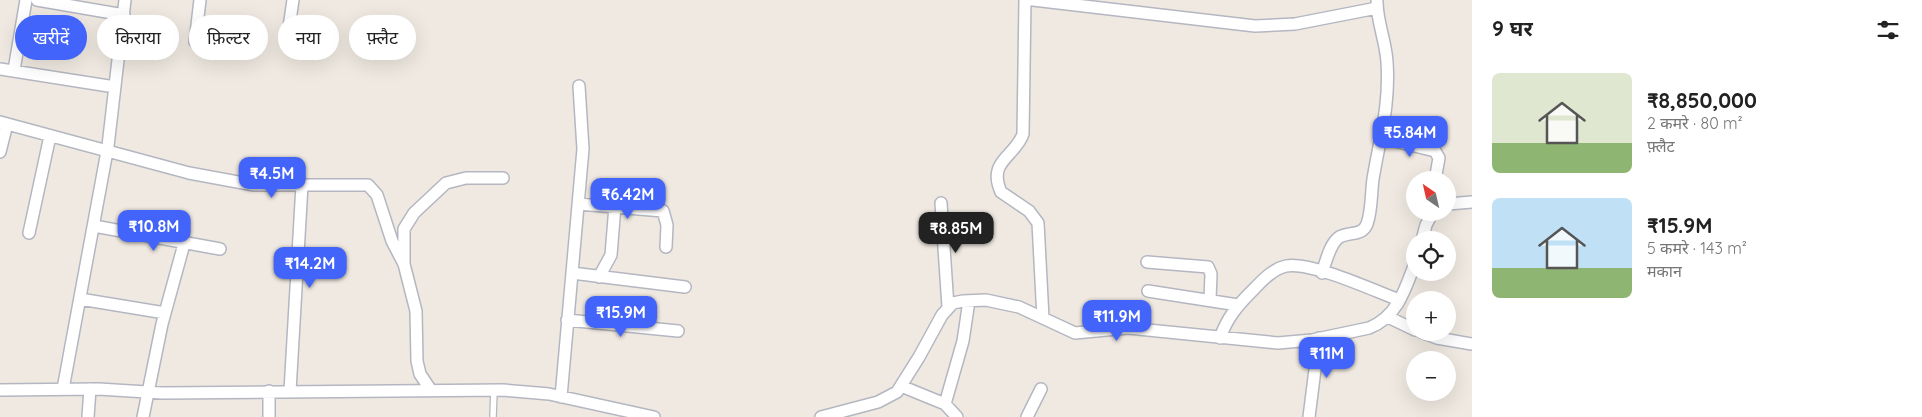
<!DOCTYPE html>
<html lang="hi">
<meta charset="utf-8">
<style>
:root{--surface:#fff;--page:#f6f6f6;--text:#222;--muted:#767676;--accent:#4264fb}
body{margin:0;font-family:Quicksand,"Noto Sans Devanagari",sans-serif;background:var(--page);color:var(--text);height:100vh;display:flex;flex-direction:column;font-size:19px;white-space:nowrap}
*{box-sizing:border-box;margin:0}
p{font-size:16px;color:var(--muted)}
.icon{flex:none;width:28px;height:28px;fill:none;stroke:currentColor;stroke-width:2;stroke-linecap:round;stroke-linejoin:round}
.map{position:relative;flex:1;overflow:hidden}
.sheet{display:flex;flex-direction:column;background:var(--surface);width:450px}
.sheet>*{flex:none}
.guide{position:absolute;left:15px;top:15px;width:475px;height:45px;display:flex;gap:10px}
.needle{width:32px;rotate:326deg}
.buttons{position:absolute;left:1406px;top:171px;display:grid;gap:10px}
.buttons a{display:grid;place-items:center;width:50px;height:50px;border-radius:50%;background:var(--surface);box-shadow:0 5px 20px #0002;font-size:25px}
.price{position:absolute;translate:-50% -42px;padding:0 11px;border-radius:10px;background:var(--accent);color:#fff;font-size:16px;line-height:32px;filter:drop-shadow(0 1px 2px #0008)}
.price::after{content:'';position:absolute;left:50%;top:30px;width:15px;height:11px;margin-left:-8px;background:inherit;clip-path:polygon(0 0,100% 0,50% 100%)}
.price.active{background:#222;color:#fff}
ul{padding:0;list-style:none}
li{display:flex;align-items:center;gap:15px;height:125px;padding:0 20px}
li span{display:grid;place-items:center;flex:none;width:140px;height:100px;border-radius:8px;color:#555}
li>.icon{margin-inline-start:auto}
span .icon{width:60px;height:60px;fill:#fffc;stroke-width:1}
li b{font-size:21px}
h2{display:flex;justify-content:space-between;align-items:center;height:60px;padding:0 20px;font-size:21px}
.pill{padding:0 18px;border-radius:22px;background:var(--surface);box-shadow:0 5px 20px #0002;font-size:18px;line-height:45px}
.pill.active{background:var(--accent);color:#fff}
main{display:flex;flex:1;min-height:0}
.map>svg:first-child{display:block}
</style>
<main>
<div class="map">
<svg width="1472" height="417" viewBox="0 0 1472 417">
<rect width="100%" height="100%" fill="#efe9e1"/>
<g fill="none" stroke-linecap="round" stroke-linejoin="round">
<!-- lane casing -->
<g stroke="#b4b7c1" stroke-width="8">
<path id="lane" d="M493,417l1,-27"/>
</g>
<!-- street casing -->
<g stroke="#b4b7c1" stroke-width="14">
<path id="street" d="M37,0l87,15
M1025,0l-2,134c-8,23 -36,27 -22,58l28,19 9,12 5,95
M1033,0l222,26 40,-2 82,-16
M287,41l6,-41
M195,42l5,-42
M0,69l115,18
M14,70l12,-70
M0,122l189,51 65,12h114l9,10 15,46 12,23
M1382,138l53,13 4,7 -4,22
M0,152l7,-28
M941,203l7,104
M578,204l85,7 4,14 -1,22
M1448,204l24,-2
M94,226l126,23
M29,233l21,-97
M1422,240l4,-15 7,-13
M1147,262l61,5 3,7 -1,25
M572,273l113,14
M1322,273c4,-11 7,-27 16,-35 9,-7 24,-1 29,-14 5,-14 4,-31 6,-45 7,-42 17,-74 14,-117 -1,-20 -10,-40 -10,-60
M599,277l12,-22 4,-49
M1148,291l90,14
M80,299l85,14
M1388,317l27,13
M567,320l111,11
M1421,332l16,6 35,6
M1220,338c7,-20 17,-32 32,-47 9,-9 20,-22 34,-25 24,-5 89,25 113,34
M901,386l44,18 12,13
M63,389l45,-243 17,-146
M430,389l-10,-15 -3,-13 -1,-50 -12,-47v-35l10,-16 32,-30 20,-5h37
M0,390l99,-1 63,4 341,-3 46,4 105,23
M290,391l12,-206
M561,397l22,-248 -4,-63
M945,404l18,-63 6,-40
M88,417l2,-28
M143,417l19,-93 22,-80
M269,417v-26
M821,417l57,-15 19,-10 22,-35 23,-42 11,-12 10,-2 23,-1 33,7 56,26 53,-5 150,15 34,-3 57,-12c28,-11 36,-38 46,-65
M1027,417l14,-28
M1309,417l10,-79"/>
</g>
<!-- lane -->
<use href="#lane" stroke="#fff" stroke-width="5.5"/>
<!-- street -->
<use href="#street" stroke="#fff" stroke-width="11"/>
</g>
</svg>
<div class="buttons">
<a><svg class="needle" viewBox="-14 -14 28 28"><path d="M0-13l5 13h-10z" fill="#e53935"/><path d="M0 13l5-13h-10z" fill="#767676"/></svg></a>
<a><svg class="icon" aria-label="locate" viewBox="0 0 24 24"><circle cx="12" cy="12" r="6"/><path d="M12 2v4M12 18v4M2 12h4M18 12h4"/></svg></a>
<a>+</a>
<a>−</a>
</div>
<b class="price" style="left:1410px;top:158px">₹5.84M</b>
<b class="price" style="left:272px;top:199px">₹4.5M</b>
<b class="price" style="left:628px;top:220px">₹6.42M</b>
<b class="price" style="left:154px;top:252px">₹10.8M</b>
<b class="price active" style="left:956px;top:254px">₹8.85M</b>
<b class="price" style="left:310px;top:289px">₹14.2M</b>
<b class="price" style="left:621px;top:338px">₹15.9M</b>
<b class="price" style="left:1117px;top:342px">₹11.9M</b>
<b class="price" style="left:1327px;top:379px">₹11M</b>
<div class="guide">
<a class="pill active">खरीदें</a>
<a class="pill">किराया</a>
<a class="pill">फ़िल्टर</a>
<a class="pill">नया</a>
<a class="pill">फ़्लैट</a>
</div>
</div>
<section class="sheet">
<h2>9 घर<svg class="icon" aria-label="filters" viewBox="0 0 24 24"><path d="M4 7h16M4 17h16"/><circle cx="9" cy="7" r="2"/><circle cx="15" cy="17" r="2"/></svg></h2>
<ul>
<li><span style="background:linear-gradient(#dfe7d0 70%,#8fb573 0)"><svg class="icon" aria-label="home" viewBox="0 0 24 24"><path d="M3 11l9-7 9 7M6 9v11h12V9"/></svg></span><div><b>₹8,850,000</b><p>2 कमरे · 80 m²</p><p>फ़्लैट</p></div></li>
<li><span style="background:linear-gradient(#bfe0f5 70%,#8fb573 0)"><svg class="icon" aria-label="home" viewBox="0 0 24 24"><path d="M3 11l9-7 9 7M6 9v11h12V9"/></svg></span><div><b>₹15.9M</b><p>5 कमरे · 143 m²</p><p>मकान</p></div></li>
</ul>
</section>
</main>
